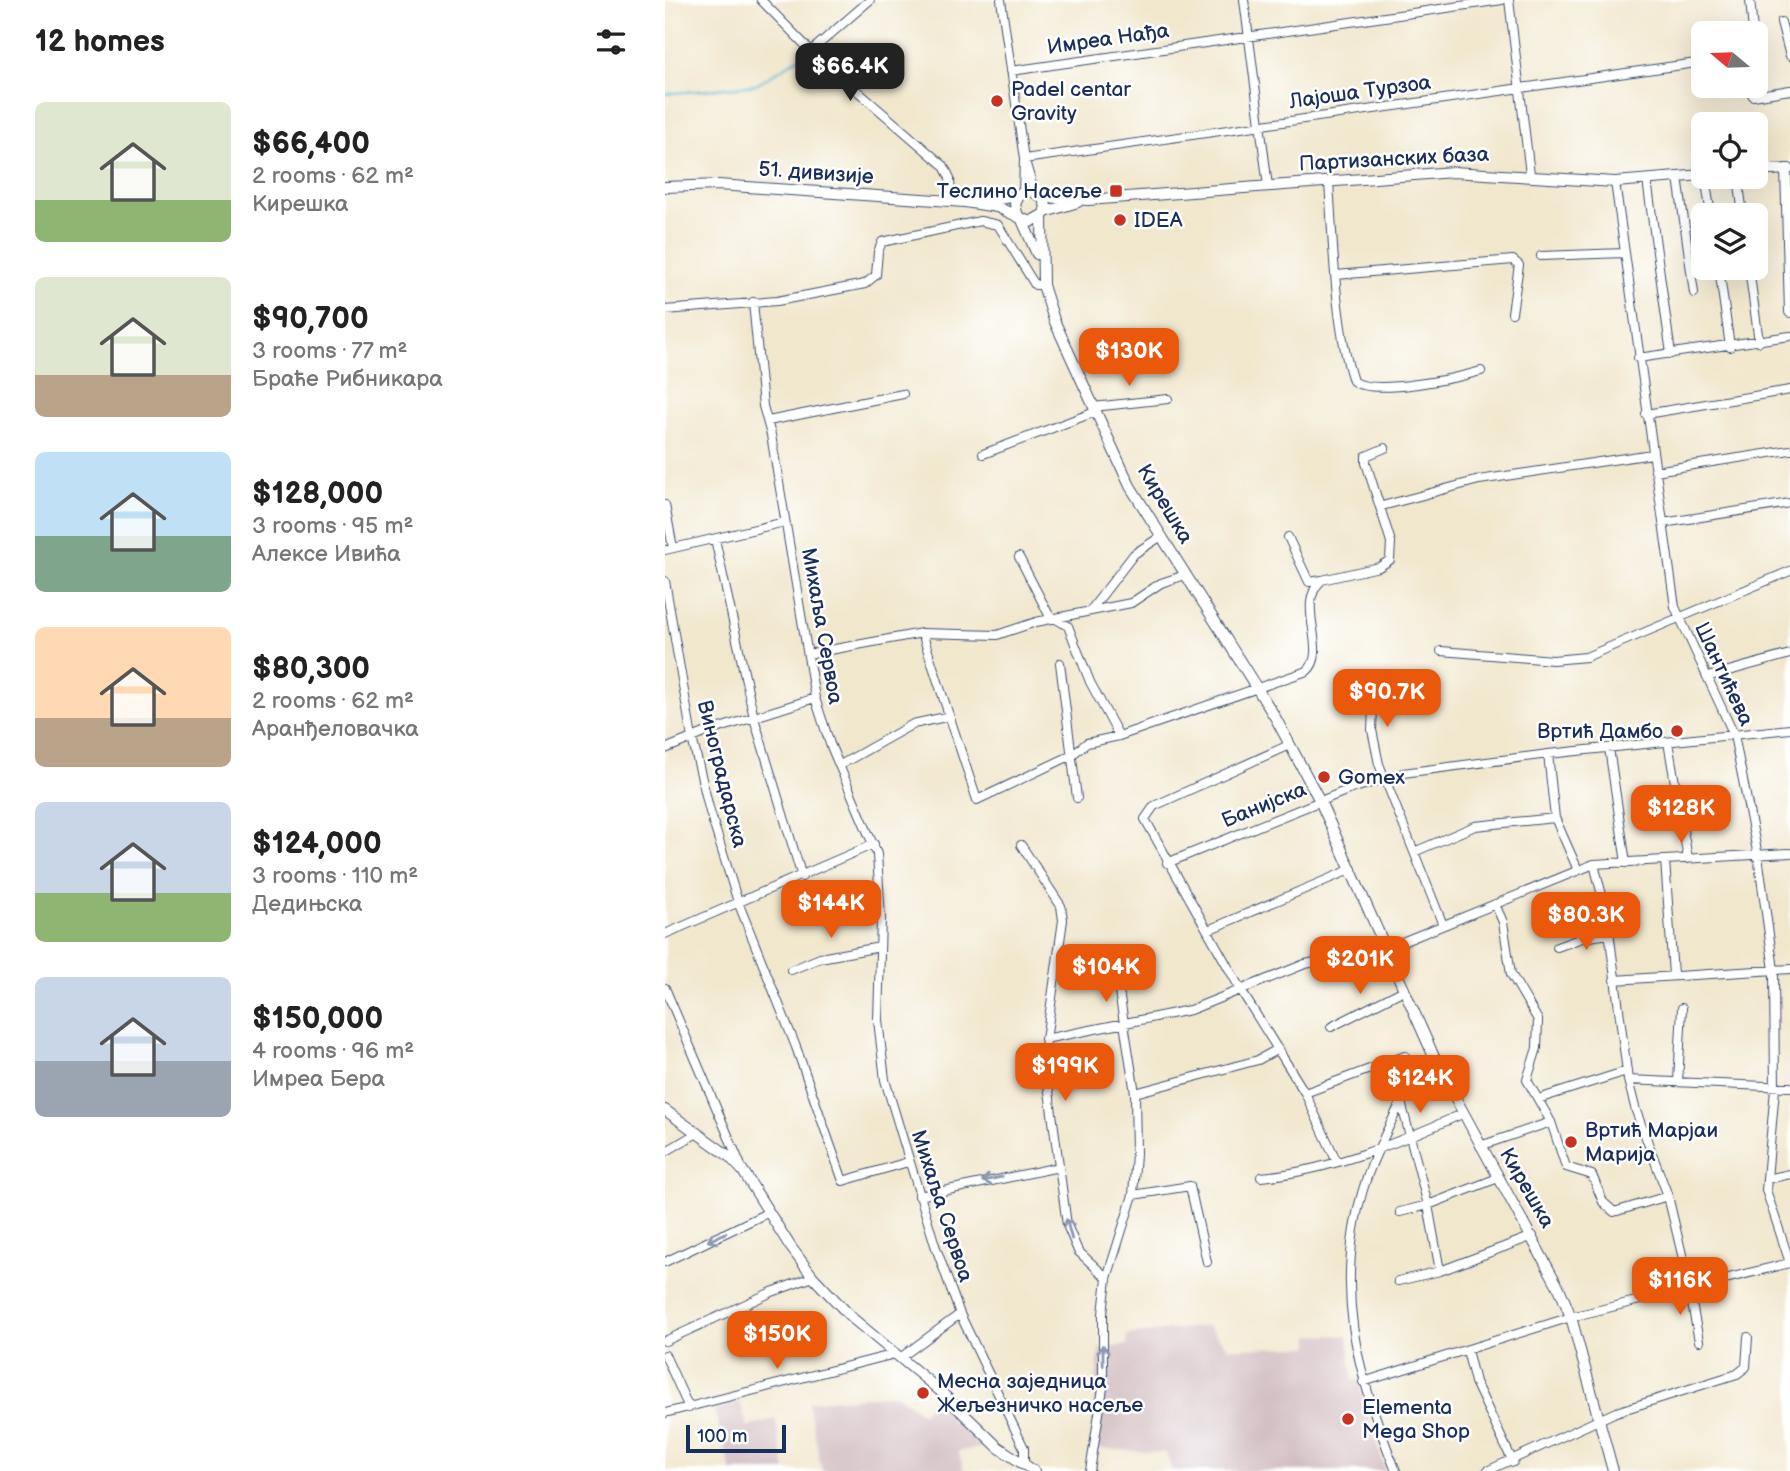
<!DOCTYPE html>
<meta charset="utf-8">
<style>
:root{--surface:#fff;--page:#f2f2f2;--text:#222;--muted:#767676;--accent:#ea580c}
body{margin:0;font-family:"Balsamiq Sans",sans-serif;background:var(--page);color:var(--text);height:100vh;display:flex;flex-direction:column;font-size:26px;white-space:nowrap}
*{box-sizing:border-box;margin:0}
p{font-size:23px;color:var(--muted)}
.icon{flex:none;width:38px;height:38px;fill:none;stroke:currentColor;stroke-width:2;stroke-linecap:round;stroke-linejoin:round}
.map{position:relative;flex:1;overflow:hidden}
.panel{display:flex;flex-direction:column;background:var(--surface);width:665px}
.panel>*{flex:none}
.needle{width:46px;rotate:289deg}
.controls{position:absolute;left:1026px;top:21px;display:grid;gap:14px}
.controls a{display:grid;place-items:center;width:77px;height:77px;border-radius:10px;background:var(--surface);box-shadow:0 7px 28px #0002;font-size:35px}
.scale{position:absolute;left:21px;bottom:18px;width:100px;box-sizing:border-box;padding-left:7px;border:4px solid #1b2f5e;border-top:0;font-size:19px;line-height:24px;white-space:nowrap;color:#1b2f5e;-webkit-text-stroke:5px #fff;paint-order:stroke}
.price{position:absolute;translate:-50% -60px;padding:0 16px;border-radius:14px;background:var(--accent);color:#fff;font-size:23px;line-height:46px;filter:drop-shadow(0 2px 4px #0008)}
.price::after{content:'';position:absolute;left:50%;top:42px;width:21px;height:16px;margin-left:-10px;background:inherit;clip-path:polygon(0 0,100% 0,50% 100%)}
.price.current{background:#222;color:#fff}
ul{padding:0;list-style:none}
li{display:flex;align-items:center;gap:21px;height:175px;padding:0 35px}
li span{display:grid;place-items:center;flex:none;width:196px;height:140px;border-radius:10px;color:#555}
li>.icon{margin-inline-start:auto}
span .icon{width:84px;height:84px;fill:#fffc;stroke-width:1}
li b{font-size:30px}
h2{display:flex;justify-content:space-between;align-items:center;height:84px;padding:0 35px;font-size:30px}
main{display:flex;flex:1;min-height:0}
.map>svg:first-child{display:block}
</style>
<main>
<section class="panel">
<h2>12 homes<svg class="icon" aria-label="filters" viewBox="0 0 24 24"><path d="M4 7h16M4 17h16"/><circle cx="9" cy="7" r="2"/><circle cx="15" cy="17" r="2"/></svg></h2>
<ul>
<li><span style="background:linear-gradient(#dfe7d0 70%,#8fb573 0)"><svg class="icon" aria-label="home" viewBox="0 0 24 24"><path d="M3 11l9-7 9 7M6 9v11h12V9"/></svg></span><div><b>$66,400</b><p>2 rooms · 62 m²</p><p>Кирешка</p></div></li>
<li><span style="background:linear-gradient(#dfe7d0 70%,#b9a48a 0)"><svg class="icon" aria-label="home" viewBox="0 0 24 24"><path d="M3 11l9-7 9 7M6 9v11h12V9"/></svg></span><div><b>$90,700</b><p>3 rooms · 77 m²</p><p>Браће Рибникара</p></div></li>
<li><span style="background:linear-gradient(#bfe0f5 60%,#7fa58c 0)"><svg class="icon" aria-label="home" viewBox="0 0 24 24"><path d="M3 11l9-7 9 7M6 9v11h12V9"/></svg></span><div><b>$128,000</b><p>3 rooms · 95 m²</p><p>Алексе Ивића</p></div></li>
<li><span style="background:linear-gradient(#ffd9b3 65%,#b9a48a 0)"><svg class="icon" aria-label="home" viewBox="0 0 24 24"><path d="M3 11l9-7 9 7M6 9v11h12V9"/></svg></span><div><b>$80,300</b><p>2 rooms · 62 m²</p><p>Аранђеловачка</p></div></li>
<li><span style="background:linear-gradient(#c9d6e8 65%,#8fb573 0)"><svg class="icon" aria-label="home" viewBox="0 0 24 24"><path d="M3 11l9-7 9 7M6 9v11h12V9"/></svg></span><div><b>$124,000</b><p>3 rooms · 110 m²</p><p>Дедињска</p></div></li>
<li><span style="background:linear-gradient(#c9d6e8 60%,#9aa5b1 0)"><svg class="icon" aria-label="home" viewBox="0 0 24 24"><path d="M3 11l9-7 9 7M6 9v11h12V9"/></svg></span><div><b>$150,000</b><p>4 rooms · 96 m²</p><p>Имреа Бера</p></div></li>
</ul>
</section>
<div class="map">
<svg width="1125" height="1471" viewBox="0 0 1125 1471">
<rect width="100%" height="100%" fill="#fff"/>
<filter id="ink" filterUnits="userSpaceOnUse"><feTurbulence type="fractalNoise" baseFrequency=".0143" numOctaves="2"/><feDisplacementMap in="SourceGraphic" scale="14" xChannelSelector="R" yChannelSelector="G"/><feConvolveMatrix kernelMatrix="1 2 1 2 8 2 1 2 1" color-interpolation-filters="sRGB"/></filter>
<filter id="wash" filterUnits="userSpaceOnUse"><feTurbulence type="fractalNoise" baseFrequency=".00686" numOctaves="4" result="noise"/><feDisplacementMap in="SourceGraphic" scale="28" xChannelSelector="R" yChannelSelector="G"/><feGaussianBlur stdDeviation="1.57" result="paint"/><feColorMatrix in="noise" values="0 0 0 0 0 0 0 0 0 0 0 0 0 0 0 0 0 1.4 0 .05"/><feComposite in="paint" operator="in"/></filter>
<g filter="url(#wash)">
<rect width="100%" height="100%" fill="#f1e7cd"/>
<!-- industrial -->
<path fill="#d2bec2" d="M543,1326l20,22 82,-1v-12l38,1 5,44h5l27,91h-213l-6,-18 -75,-5 8,-99 28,-4v-10z
M273,1392l56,54 -36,5 6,20h-100l-1,-6 -21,6h-20l-14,-69 89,-8 25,20z
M75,1402l8,25 27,-8 11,52h-55l-17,-60z"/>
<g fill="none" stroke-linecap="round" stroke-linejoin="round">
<!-- stream -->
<path stroke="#54b3d2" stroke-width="2" d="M0,94l91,-9 49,-31"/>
</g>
</g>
<g filter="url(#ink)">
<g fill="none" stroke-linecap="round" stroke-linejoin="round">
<!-- minor casing -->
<g stroke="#3b4b6f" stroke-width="10">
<path id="minor" d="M96,0l50,51 133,115 6,12 1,23
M336,0l23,159 -1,34
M579,0l24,186
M844,0l21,174
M1085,0l5,51
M1116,22l9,34
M146,51l59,-51
M346,71l491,-71
M1082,86l6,10 37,-6
M359,159l679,-97
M360,161l9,30
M1013,177l16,116
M1040,177l6,38
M1073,177l5,38
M982,180l24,174
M664,182c4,59 6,145 24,199 20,15 104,-3 128,-10
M950,182l60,425 59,128 24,121 16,114 1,119 -9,101 24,73
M876,256l83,-3
M1054,268l11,79
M1084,268l10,74
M671,275l177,-15 6,5 -7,48
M88,302l10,104 8,29 44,263 15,46 47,110 4,65 -3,101 7,60 50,165 25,69 64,134v14
M0,310l112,-9 88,-17 11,-9 2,-23 4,-10 98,-21 18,4 37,60h8
M973,358l152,-22
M428,407l75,-8
M981,414l144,-24
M103,421l135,-27
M318,454l112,-42
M990,471l135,-21
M0,505l8,43
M717,506l97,-26 173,-26
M998,523l127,-20
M623,537l21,45 13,-2
M50,539l39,179 48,159
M0,550l120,-28
M354,557l30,58 19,11 22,56 29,54
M0,581l27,157 18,74 28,90 58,145 47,134 65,-19
M425,611l44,-57 26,-17
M257,633l55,167 93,-44 17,-13 32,-7 188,-65c23,-20 -13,-67 15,-91l57,-13 11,-7 1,-18 -25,-79v-7l19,-8
M776,651l112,9 33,-3 204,-86
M143,654l114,-21 75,2 39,-13 95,-19 30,-20 24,-8
M395,663l17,135
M1042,677l83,-23
M709,684l-2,46 7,34 64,161
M1003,742l20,117
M624,745l-135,61 -9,13 97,173 63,101 32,69
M944,748l17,115
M0,749l42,-17 108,-34
M883,754l7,64 23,52
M175,765l73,-41 37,-8
M356,845l40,61 2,14 -19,134 23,171 11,26 29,27
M749,852l61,-26 80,-8
M1000,860l8,115
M502,863l181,-73 55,-17 145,-19 242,-25
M929,864l13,51 21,165 8,31 32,85 22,92
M830,904l8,18 8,52 27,46 -1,28 -10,32 24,42 15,45 26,8 11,27 11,10 54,-16
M543,930l144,-61
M0,934l209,-90
M892,947l25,-9 27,-4
M126,970l29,-12 60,-11
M949,980l176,-11
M0,988l77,180
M666,1027l71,-36
M380,1039l145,-29 115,-46 80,-15 209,-85 196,-11
M963,1080l162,7
M1013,1082l4,-74
M470,1093l123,-33 20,-11
M640,1093l100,-37
M873,1099l89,-28
M736,1102l27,103 12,66
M815,1146l71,-24
M0,1152l32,-19
M596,1177c70,-6 138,-35 201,-63
M1102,1179l23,-5
M468,1195l57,-9 17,76
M254,1196l140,-29
M735,1212l28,-7 70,-27
M0,1262l104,-50
M733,1281l42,-10 93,-35
M1024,1288l10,53
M0,1341l107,-49 41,-15
M802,1350l8,32 38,80
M0,1355l24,53
M235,1358l60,-44
M698,1382l208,-65 219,-54
M0,1413l230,-59
M425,1471l13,-83v-74l4,-36 26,-83 3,-41 -1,-61 -18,-114
M731,1471c-40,-98 -64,-187 -30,-291 9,-27 23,-53 35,-78
M822,1471l129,-59 121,-38 9,-7 2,-30"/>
</g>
<!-- tertiary casing -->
<g stroke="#3b4b6f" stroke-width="12">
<path id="tertiary" d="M1121,169l4,143
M1090,171l34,-2
M0,187l53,-2 247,17 32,5 33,15 14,-8 2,-8 -4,-9 -11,-6 -11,3 -5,10 3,13
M377,197l46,3 365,-28 162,10 88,-7
M321,201l32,-5
M380,212l33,-10
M377,216l1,69 11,35 76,166 145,231 45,84 119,267 121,222 11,27 42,154
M357,220l15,34
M0,1110l64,46 14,15 47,75 23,31 39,41 87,72 59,57 36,24"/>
</g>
<!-- minor -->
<use href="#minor" stroke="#fff" stroke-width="8"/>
<!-- tertiary -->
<use href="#tertiary" stroke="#fff" stroke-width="10"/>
</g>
<!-- one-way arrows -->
<defs><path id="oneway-shaft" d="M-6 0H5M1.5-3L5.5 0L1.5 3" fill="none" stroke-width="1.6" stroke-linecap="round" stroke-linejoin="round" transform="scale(1.75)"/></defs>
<g stroke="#8d97ae">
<use href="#oneway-shaft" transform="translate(327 1179) rotate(168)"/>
<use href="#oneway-shaft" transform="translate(404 1229) rotate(-105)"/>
<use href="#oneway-shaft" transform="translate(52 1237) rotate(154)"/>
<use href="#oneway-shaft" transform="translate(438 1355) rotate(-91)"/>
</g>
</g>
<!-- markers -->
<g fill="#c8321e" stroke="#fff" stroke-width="2.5">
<circle cx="332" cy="101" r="7"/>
<rect x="444" y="184" width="14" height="14" rx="3.5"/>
<circle cx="455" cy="220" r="7"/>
<circle cx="1012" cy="731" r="7"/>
<circle cx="659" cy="777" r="7"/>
<circle cx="906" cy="1142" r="7"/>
<circle cx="258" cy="1393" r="7"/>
<circle cx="683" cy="1419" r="7"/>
</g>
<g text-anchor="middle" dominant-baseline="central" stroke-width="5" stroke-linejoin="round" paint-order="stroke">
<!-- street labels -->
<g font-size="21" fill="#1b2f5e" stroke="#fff">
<text transform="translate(443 39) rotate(-8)">Имреа Нађа</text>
<text transform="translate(695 92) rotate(-8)">Лајоша Турзоа</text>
<text transform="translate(729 159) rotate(-3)">Партизанских база</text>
<text transform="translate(151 173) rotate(4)">51. дивизије</text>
<text transform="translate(500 504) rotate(59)">Кирешка</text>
<text transform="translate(157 626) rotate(80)">Михаља Сервоа</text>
<text transform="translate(1059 674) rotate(65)">Шантићева</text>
<text transform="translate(57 774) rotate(76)">Виноградарска</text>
<text transform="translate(599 805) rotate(-22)">Банијска</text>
<text transform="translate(862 1188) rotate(60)">Кирешка</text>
<text transform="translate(277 1206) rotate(72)">Михаља Сервоа</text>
</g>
<!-- poi labels -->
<g font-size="21" fill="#1b2f5e" stroke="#fff" text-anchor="start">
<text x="346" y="89">Padel centar<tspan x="346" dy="24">Gravity</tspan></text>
<text x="437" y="191" text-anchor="end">Теслино Насеље</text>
<text x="469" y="220">IDEA</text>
<text x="998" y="731" text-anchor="end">Вртић Дамбо</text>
<text x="673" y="777">Gomex</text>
<text x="920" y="1130">Вртић Марјаи<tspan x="920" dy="24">Марија</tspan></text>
<text x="272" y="1381">Месна заједница<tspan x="272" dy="24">Жељезничко насеље</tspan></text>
<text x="697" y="1407">Elementa<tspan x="697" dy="24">Mega Shop</tspan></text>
</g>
</g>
</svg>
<div class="controls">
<a><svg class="needle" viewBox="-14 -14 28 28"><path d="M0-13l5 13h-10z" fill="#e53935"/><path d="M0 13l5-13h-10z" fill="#767676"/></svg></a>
<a><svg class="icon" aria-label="locate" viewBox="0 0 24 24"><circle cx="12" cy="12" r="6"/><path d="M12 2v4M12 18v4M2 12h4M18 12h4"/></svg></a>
<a><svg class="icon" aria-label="layers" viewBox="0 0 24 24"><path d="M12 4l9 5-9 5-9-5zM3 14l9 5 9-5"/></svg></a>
</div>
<div class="scale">100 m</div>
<b class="price current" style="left:185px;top:103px">$66.4K</b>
<b class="price" style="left:464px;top:388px">$130K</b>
<b class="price" style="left:722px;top:729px">$90.7K</b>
<b class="price" style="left:1016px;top:845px">$128K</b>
<b class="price" style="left:166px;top:940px">$144K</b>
<b class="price" style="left:921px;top:952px">$80.3K</b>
<b class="price" style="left:695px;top:996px">$201K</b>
<b class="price" style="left:441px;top:1004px">$104K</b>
<b class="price" style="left:400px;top:1103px">$199K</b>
<b class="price" style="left:755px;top:1115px">$124K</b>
<b class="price" style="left:1015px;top:1317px">$116K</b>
<b class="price" style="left:112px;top:1371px">$150K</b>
</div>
</main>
